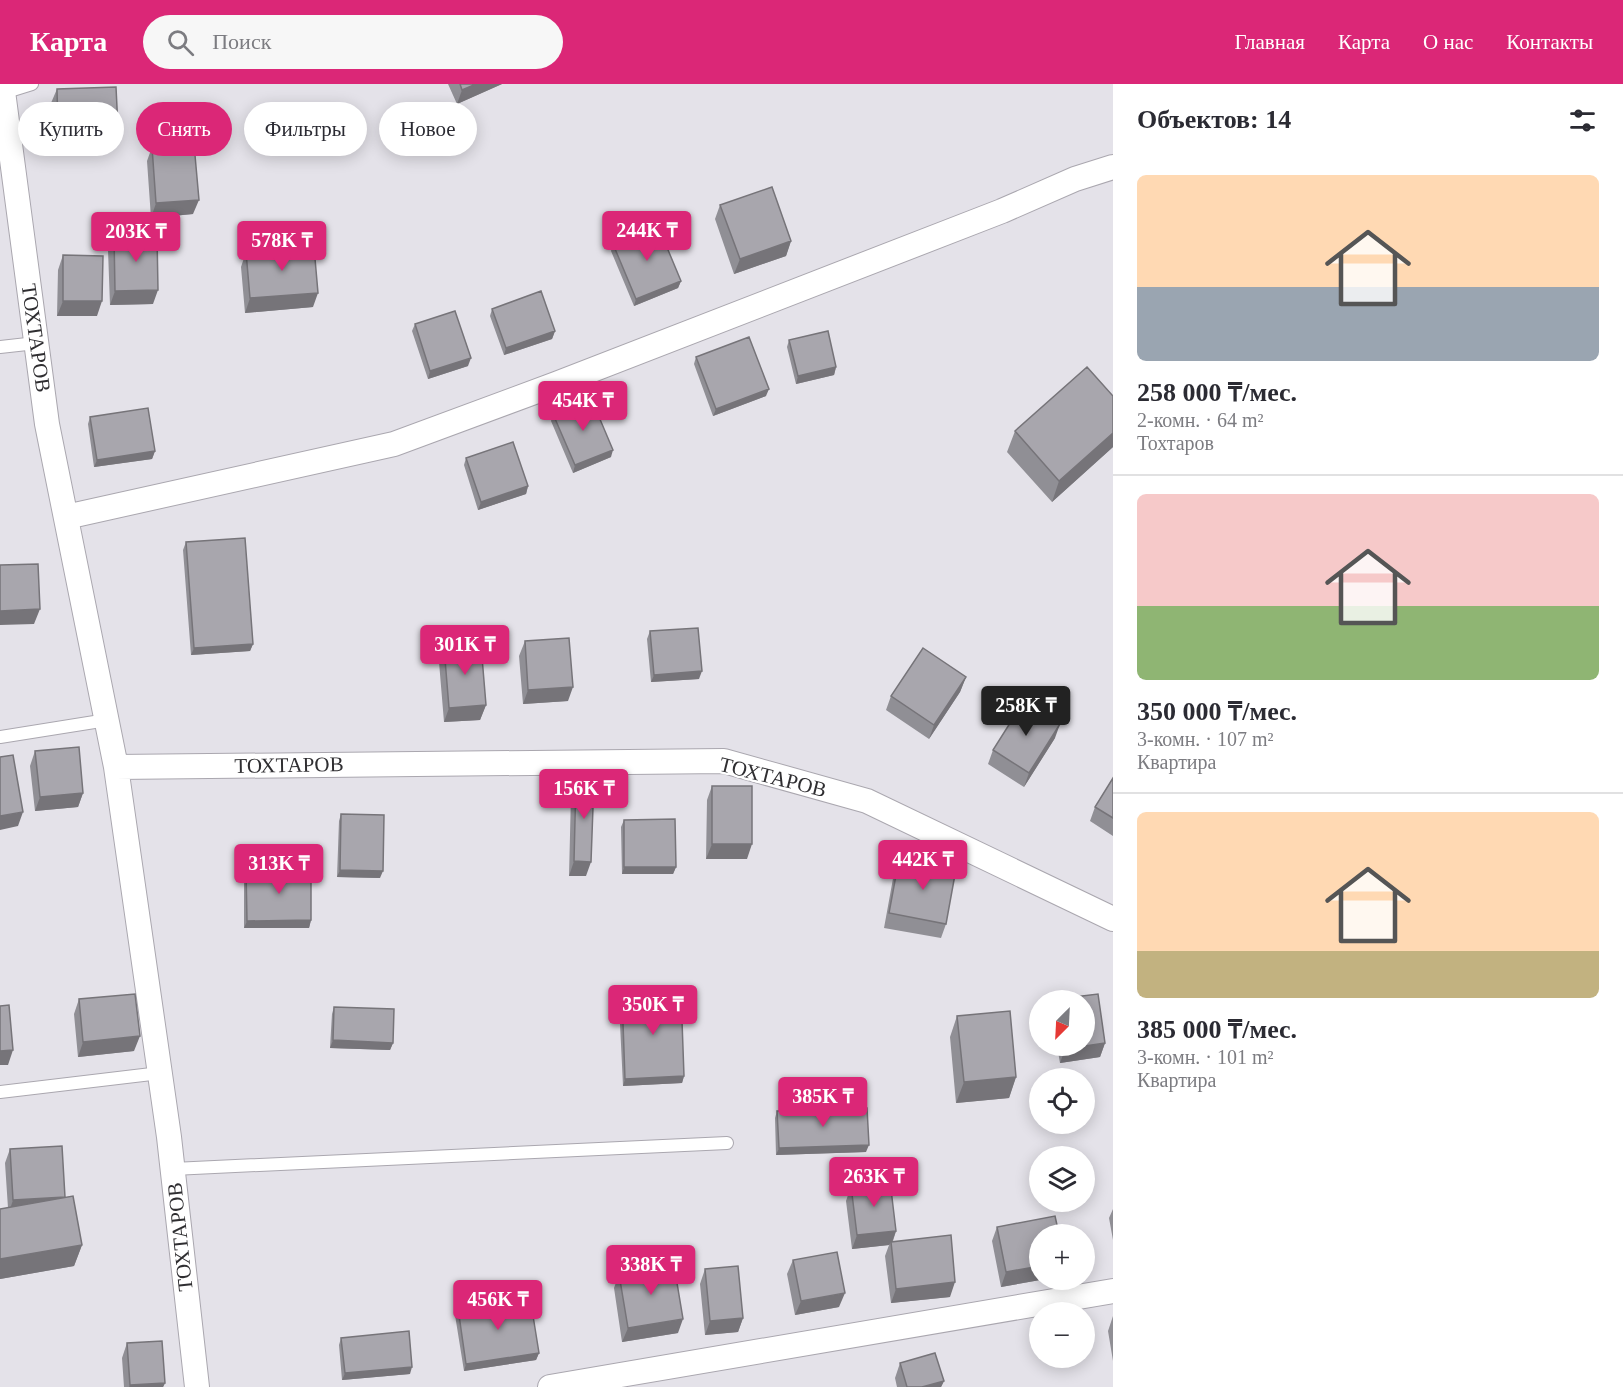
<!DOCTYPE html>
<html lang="ru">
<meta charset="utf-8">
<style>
:root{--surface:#fff;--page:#f7f7f7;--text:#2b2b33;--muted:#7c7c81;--line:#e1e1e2;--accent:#db2777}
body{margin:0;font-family:Georgia,serif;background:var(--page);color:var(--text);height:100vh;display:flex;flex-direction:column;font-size:22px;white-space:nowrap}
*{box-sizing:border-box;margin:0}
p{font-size:20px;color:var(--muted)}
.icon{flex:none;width:33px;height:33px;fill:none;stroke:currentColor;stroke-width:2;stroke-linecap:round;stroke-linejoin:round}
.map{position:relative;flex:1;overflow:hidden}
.side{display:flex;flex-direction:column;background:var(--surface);width:510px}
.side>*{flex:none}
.banner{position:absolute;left:18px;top:18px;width:570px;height:54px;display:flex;gap:12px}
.needle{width:39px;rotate:204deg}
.controls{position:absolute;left:1029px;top:906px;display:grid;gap:12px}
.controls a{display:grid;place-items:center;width:66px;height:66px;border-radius:50%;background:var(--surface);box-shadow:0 3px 15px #0003;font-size:30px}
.price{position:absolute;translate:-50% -51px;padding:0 14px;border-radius:6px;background:var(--accent);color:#fff;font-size:20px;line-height:39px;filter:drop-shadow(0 2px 3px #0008)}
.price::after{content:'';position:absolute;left:50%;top:36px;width:18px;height:14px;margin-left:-9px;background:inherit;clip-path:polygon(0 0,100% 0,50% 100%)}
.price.selected{background:#222;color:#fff}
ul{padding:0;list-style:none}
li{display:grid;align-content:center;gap:12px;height:318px;padding:0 24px}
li+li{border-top:2px solid var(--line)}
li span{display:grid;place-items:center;height:186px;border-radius:9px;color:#555}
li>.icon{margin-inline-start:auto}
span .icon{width:108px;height:108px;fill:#fffc;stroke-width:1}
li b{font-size:26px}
h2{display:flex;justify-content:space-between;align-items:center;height:72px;padding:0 24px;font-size:26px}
.pill{padding:0 21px;border-radius:27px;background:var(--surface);box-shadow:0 3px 15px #0003;font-size:21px;line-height:54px}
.pill.selected{background:var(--accent);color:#fff}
header{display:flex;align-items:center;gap:36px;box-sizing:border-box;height:84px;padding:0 30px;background:var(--accent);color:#fff}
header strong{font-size:28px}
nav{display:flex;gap:33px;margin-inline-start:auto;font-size:21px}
.search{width:420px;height:54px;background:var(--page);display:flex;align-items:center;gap:15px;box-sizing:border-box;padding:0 21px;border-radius:33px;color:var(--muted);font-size:22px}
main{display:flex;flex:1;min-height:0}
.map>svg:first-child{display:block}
</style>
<header>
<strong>Карта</strong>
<div class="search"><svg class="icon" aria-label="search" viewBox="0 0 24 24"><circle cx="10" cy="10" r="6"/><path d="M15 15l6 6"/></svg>Поиск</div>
<nav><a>Главная</a><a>Карта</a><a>О нас</a><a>Контакты</a></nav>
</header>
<main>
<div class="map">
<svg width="1113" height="1303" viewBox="0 0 1113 1303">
<rect width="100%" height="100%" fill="#e4e2e9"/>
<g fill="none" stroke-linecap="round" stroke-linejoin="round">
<!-- lane casing -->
<g stroke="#aaa7af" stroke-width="14">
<path id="lane" d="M3,9l29,-9
M0,263l36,-4
M0,653l107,-17
M0,1008l160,-19
M173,1085l554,-26"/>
</g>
<!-- street casing -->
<g stroke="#aaa7af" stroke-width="26">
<path id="street" d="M2,0l45,340 69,343
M66,433l328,-73 162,-60 446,-173 73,-32 38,-12
M197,1303l-28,-250 -53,-370 608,-6 143,40 246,118
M550,1303l563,-96"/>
</g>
<!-- lane -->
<use href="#lane" stroke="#fff" stroke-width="12"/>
<!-- street -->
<use href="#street" stroke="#fff" stroke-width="24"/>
</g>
<!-- wall -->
<path fill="#908f95" d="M448,0h54l-45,20z
M57,5l61,39 -5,14 -60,2 -2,-41z
M152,63l41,67 -42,4 -4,-57z
M720,121l71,36 -5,15 -52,18 -19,-55z
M114,152l39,68 -43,1 -2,-55z
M613,160l68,37 -3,7 -44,18 -23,-55z
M246,168l67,55 -68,6 -4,-46z
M63,171l34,61h-40l1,-46z
M492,225l63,22 -3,8 -48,16 -14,-39z
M415,240l53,42 -40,13 -16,-48z
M789,256l47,27 -2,8 -38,9 -9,-37z
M696,273l70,39 -53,20 -19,-52z
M1113,312v51l-61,55 -45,-50 8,-21z
M553,330l58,43 -38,16 -22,-52z
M90,333l65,34 -3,8 -58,8 -6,-43z
M466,374l62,28 -2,8 -48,16 -14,-45z
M186,458l67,102 -3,7 -59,4 -8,-105z
M650,547l49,48 -48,3 -4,-43z
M525,557l43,60 -45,3 -4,-48z
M444,563l42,58 -6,15 -36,2 -5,-60z
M966,593l-6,15 -31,47 -43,-29 5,-14z
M1055,654l-31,49 -36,-23 5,-14z
M35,667l48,42 -5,14 -43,4 -5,-45z
M1113,694v58l-23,-15 5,-14z
M576,696l10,96h-17l2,-82z
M712,702l35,73h-41l1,-59z
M341,730l39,64 -43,-1 2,-56z
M624,736l52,47 -3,7h-51l-1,-47z
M899,775l47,65 -5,14 -57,-10 10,-55z
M246,786l65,50 -2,8h-65v-51z
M1098,910l7,49 -5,14 -40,6 -3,-17h27v-46h-27l1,-1z
M622,911l62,81 -2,7 -59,3 -4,-83z
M79,915l55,52 -56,6 -4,-43z
M334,923l59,36 -3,7 -60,-2 2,-34z
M957,932l59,61 -7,21 -53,5 -6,-66z
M777,1027l89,41 -90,3 -1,-37z
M10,1065l55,49 17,47 -8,21 -74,13v-70l8,-1 -3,-45z
M851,1102l45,45 -3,10 57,56 -59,6 -6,-47 4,-11 -37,4 -6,-48z
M1113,1125v31l-4,-22z
M997,1143l43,53 -39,7 -9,-46z
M793,1176l46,47 -44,8 -8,-41z
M705,1185l38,49 -5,14 -33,3 -5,-51z
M619,1190l59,59 -56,9 -8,-54z
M458,1224l81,45 -3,7 -72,11 -9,-56z
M1113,1232v45l-5,-30z
M341,1254l69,36 -68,6 -3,-35z
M127,1259l38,40 -2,4h-39l-2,-29z
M900,1279l44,18 -3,6h-44l-2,-9z"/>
<!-- shaded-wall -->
<path fill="#767479" d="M476,0h26l-45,20 5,-14z
M118,44l-5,14 -60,2 5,-14z
M199,116l-6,14 -42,4 5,-15z
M791,157l-5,15 -52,18 6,-15z
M681,197l-3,7 -44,18 2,-7z
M158,206l-5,14 -43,1 5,-14z
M318,209l-5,14 -68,6 5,-15z
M63,217h39l-5,15h-40z
M555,247l-3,8 -48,16 2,-7z
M471,274l-3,8 -40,13 2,-8z
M836,283l-2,8 -38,9 2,-8z
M769,305l-3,7 -53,20 3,-7z
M1113,349v14l-61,55 7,-21z
M613,366l-2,7 -38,16 2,-8z
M155,367l-3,8 -58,8 3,-7z
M528,402l-2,8 -48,16 3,-8z
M40,525l-6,15 -34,1v-14z
M253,560l-3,7 -59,4 3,-7z
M702,587l-3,8 -48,3 3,-7z
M966,593l-6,15 -31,47 5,-14z
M573,603l-5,14 -45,3 5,-14z
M486,621l-6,15 -36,2 5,-14z
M1060,640l-5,14 -31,49 5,-14z
M83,709l-5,14 -43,4 5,-14z
M23,728l-5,14 -18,4v-14z
M712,760h40l-5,15h-41z
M574,777l17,1 -5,14h-17z
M624,783h52l-3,7h-51z
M340,786l43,1 -3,7 -43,-1z
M311,836l-2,8h-65l3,-7z
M140,952l-6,15 -56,6 5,-15z
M333,956l60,3 -3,7 -60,-2z
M1105,959l-5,14 -40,6 5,-14z
M13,966l-5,15h-8v-14z
M684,992l-2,7 -59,3 2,-7z
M1016,993l-7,21 -53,5 8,-21z
M869,1061l-3,7 -90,3 3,-7z
M65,1113l-57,18 5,-15z
M896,1147l-5,14v-3l-2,3 -37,4 5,-14z
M82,1161l-8,21 -74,13v-20z
M1040,1182v14l-39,7 5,-15z
M955,1198l-5,15 -59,6 5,-14z
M845,1209l-6,14 -44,8 6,-14z
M743,1234l-5,14 -33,3 5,-14z
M683,1235l-5,14 -56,9 6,-14z
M539,1269l-3,7 -72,11 2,-7z
M412,1283l-2,7 -68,6 3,-7z
M944,1297l-3,6h-19z
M165,1299l-2,4h-34l1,-2z"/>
<!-- building -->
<path fill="#a8a6ad" stroke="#767479" stroke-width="1.5" d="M460,0h16l-14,6z
M116,3l2,41 -60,2 -1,-41z
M194,60l5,56 -43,3 -4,-56z
M772,103l19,54 -51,18 -20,-54z
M658,142l23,55 -45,18 -23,-55z
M157,151l1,55 -43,1 -1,-55z
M314,163l4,46 -68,5 -4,-46z
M63,171l40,1 -1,45h-39z
M541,207l14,40 -49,17 -14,-39z
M455,227l16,47 -41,13 -15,-47z
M828,247l8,36 -38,9 -9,-36z
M749,253l20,52 -53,20 -20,-52z
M1087,283l26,29v37l-54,48 -44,-50z
M591,314l22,52 -38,15 -22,-51z
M148,324l7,43 -58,9 -7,-43z
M513,358l15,44 -47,16 -15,-44z
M245,454l8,106 -59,4 -8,-106z
M38,480l2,45 -40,2v-46z
M698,544l4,43 -48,4 -4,-44z
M569,554l4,49 -45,3 -3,-49z
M481,561l5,60 -37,3 -5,-61z
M923,564l43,29 -32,48 -43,-29z
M1024,617l36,23 -31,49 -36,-23z
M79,663l4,46 -43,4 -5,-46z
M13,671l10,57 -23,4v-59z
M1113,694v40l-18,-11z
M576,696h18l-3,82 -17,-1z
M712,702h40v58h-40z
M341,730l43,1 -1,56 -43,-1z
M675,735l1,48h-52v-47z
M899,775l57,10 -10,55 -57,-11z
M311,785v51l-64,1 -1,-51z
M681,909l3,83 -59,3 -3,-84z
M135,910l5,42 -57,6 -4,-43z
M1098,910l7,49 -40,6 -1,-3h20v-46h-26v-1z
M9,921l4,45 -13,1v-45z
M334,923l60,2 -1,34 -60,-3z
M1010,927l6,66 -52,5 -7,-66z
M867,1024l2,37 -90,3 -2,-37z
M62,1062l3,51 -52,3 -3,-51z
M890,1097l6,50 -39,4 -6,-49z
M73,1112l9,49 -82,14v-50z
M1055,1132l4,18h-19v32l-34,6 -9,-45z
M951,1151l4,47 -59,7 -5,-47z
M837,1168l8,41 -44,8 -8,-41z
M674,1181l9,54 -55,9 -9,-54z
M738,1182l5,52 -33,3 -5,-52z
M530,1213l9,56 -73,11 -8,-56z
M409,1247l3,36 -67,6 -4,-35z
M162,1257l3,42 -35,2 -3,-42z
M935,1269l9,28 -22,6h-15l-7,-24z"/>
<g text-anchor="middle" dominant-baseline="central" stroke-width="4.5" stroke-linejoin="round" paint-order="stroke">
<!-- street labels -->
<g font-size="21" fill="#2f2e31" stroke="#fff">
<text transform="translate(36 254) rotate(82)">ТОХТАРОВ</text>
<text transform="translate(289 681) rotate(-1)">ТОХТАРОВ</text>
<text transform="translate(773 693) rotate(14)">ТОХТАРОВ</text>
<text transform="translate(180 1153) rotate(-96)">ТОХТАРОВ</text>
</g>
</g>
</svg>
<div class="controls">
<a><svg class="needle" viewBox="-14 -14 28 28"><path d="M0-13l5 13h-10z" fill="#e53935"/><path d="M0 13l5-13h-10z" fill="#7c7c81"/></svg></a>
<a><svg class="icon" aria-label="locate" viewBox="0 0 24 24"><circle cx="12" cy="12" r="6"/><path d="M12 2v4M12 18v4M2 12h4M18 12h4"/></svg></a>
<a><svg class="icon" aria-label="layers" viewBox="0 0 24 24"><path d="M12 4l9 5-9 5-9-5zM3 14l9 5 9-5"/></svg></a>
<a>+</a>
<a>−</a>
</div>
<b class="price" style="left:647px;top:178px">244K ₸</b>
<b class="price" style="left:136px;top:179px">203K ₸</b>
<b class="price" style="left:282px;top:188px">578K ₸</b>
<b class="price" style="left:583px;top:348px">454K ₸</b>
<b class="price" style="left:465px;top:592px">301K ₸</b>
<b class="price selected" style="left:1026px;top:653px">258K ₸</b>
<b class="price" style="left:584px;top:736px">156K ₸</b>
<b class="price" style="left:923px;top:807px">442K ₸</b>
<b class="price" style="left:279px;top:811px">313K ₸</b>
<b class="price" style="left:653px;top:952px">350K ₸</b>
<b class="price" style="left:823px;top:1044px">385K ₸</b>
<b class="price" style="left:874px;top:1124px">263K ₸</b>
<b class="price" style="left:651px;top:1212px">338K ₸</b>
<b class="price" style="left:498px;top:1247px">456K ₸</b>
<div class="banner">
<a class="pill">Купить</a>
<a class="pill selected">Снять</a>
<a class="pill">Фильтры</a>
<a class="pill">Новое</a>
</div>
</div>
<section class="side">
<h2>Объектов: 14<svg class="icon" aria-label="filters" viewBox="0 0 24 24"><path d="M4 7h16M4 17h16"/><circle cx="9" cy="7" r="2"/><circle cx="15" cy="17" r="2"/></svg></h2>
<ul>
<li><span style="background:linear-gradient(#ffd9b3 60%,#9aa5b1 0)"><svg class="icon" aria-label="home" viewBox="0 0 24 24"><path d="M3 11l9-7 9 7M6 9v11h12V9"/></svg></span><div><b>258 000 ₸/мес.</b><p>2-комн. · 64 m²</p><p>Тохтаров</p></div></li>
<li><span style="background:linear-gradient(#f6c9c9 60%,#8fb573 0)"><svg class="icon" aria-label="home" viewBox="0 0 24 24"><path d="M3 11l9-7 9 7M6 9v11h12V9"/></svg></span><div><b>350 000 ₸/мес.</b><p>3-комн. · 107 m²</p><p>Квартира</p></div></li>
<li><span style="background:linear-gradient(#ffd9b3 75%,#c2b280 0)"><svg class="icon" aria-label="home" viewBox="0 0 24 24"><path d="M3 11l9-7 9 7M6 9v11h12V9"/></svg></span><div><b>385 000 ₸/мес.</b><p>3-комн. · 101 m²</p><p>Квартира</p></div></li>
</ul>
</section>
</main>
